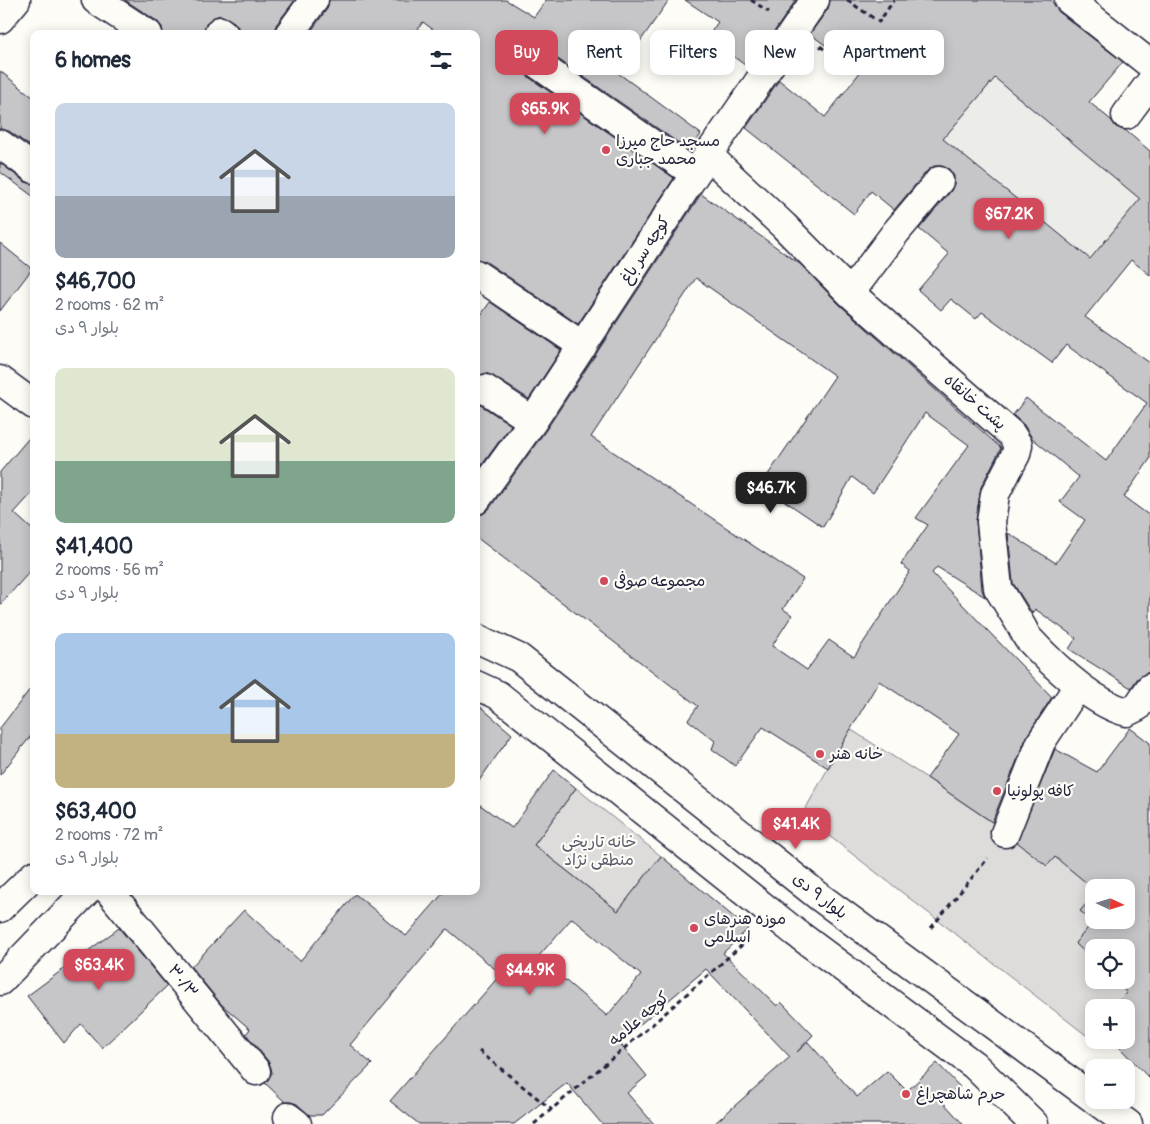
<!DOCTYPE html>
<meta charset="utf-8">
<style>
:root{--surface:#fff;--page:#f6f6f7;--text:#1f2937;--muted:#747a83;--accent:#d1495b}
body{margin:0;font-family:Pangolin,"Playpen Sans Arabic",sans-serif;background:var(--page);color:var(--text);height:100vh;display:flex;flex-direction:column;font-size:19px;white-space:nowrap}
*{box-sizing:border-box;margin:0}
p{font-size:16px;color:var(--muted)}
.icon{flex:none;width:28px;height:28px;fill:none;stroke:currentColor;stroke-width:2;stroke-linecap:round;stroke-linejoin:round}
.map{position:relative;flex:1;overflow:hidden}
.sheet{position:absolute;left:30px;top:30px;width:450px;height:865px;display:flex;flex-direction:column;background:var(--surface);border-radius:10px;box-shadow:0 2px 12px #0003}
.sheet>*{flex:none}
.guide{position:absolute;left:495px;top:30px;width:475px;height:45px;display:flex;gap:10px}
.needle{width:32px;rotate:94deg}
.fabs{position:absolute;left:1085px;top:879px;display:grid;gap:10px}
.fabs a{display:grid;place-items:center;width:50px;height:50px;border-radius:10px;background:var(--surface);box-shadow:0 2px 12px #0003;font-size:25px}
.price{position:absolute;translate:-50% -42px;padding:0 11px;border-radius:10px;background:var(--accent);color:#fff;font-size:16px;line-height:32px;filter:drop-shadow(0 1px 2px #0008)}
.price::after{content:'';position:absolute;left:50%;top:30px;width:15px;height:11px;margin-left:-8px;background:inherit;clip-path:polygon(0 0,100% 0,50% 100%)}
.price.on{background:#222;color:#fff}
ul{padding:0;list-style:none}
li{display:grid;align-content:center;gap:10px;height:265px;padding:0 25px}
li span{display:grid;place-items:center;height:155px;border-radius:10px;color:#555}
li>.icon{margin-inline-start:auto}
span .icon{width:90px;height:90px;fill:#fffc;stroke-width:1}
li b{font-size:21px}
h2{display:flex;justify-content:space-between;align-items:center;height:60px;padding:0 25px;font-size:21px}
.tag{padding:0 18px;border-radius:10px;background:var(--surface);box-shadow:0 2px 12px #0003;font-size:18px;line-height:45px}
.tag.on{background:var(--accent);color:#fff}
.map>svg:first-child{display:block}
</style>
<div class="map">
<svg width="1150" height="1124" viewBox="0 0 1150 1124">
<rect width="100%" height="100%" fill="#fdfcf7"/>
<filter id="ink" filterUnits="userSpaceOnUse"><feTurbulence type="fractalNoise" baseFrequency=".02" numOctaves="2"/><feDisplacementMap in="SourceGraphic" scale="10" xChannelSelector="R" yChannelSelector="G"/><feConvolveMatrix kernelMatrix="1 2 1 2 8 2 1 2 1" color-interpolation-filters="sRGB"/></filter>
<g filter="url(#ink)">
<!-- built -->
<path fill="#ecece9" d="M952,30l145,91 7,-8 46,38 -1,124 -18,-15 -35,43 -151,-120 -39,-33z"/>
<!-- green -->
<path fill="#dddcdb" stroke="#807f8b" d="M850,729l77,49 69,47 51,40 9,-9 38,33v6l-13,16 12,11 -17,21 18,18v19h19l14,13 -15,14 -18,1v19l-8,8 -284,-220z
M576,788l85,68 -43,55 -84,-66z"/>
<!-- building -->
<path fill="#c6c6c8" stroke="#22223b" fill-rule="evenodd" d="M125,0h170l-19,25 -2,9h-35l-1,-7 -4,-5 -13,-7 -7,2 -7,5 -5,12h-39l-1,-7 -5,-6z
M329,0h177l28,17 12,-17h123l-51,73 83,61 -11,17 -145,-101 -7,-2 -8,1 -6,5 -3,7 1,8 5,7 147,102 -96,146 -93,-63 -9,-2v-225h-37l-16,-12 -9,12h-105l18,-25z
M685,0h111l-47,68 -42,-31 11,-15z
M830,0h221l8,12 64,50 -34,40 22,18 5,7 9,3 25,21v124l-19,-15 -46,57 65,46v96l-26,38 26,19v155l-13,8 -6,9 -62,-39 7,-11 -41,-29 -3,4 -19,-30 -5,-50 48,30 29,-43 -25,-18 19,-25 -47,-39 -8,-13 -11,-10 13,-17 80,63 41,-58 -81,-58 -14,18 -70,-51 -6,7 -25,-20 -10,11 -23,-20 31,-36 -30,-25 32,-38 3,-7v-8l-5,-7 -7,-3h-8l-7,5 -33,39 -23,-19 -17,23 -108,-86 33,-48 46,37 36,-46 -51,-37 18,-25zM995,78l145,121 -50,60 -147,-120z
M0,71l34,27v51l-25,-18 -9,-2z
M0,163l25,19 9,2v13l-34,-25z
M701,194l99,70 40,41 161,143 -20,39 -5,33 6,70 3,7 -48,-30 -5,6 120,124 -25,39 -35,86 -65,-44 32,-44 -80,-53 -51,87 -65,-41 -28,39 -23,-17 3,-8 -27,-21 10,-14 -222,-169v-22l7,-1 6,-5 57,-79zM696,278l139,98 -74,109 62,42 29,-50 21,16 52,-80 44,32 -53,73 12,7 -27,39 9,7 -56,86 -25,-17 -22,30 -35,-24 20,-31 -9,-6 20,-30 -212,-142z
M0,243l32,26 -32,42z
M490,302l71,48 -32,49 -36,-23 -7,-3 -10,4v-55z
M476,402l35,23 -35,48z
M34,432v59l-20,22 20,18v36l-34,38v-133z
M34,684v48l-34,43v-47z
M476,703l36,31 -36,51z
M1130,728l20,15v336l-32,-33 3,-4 -2,-2h7v-32h-14l15,-15 -13,-13h12v-32h-32v13l-19,-18 18,-21 -13,-11 14,-16v25h32v-32h-32v1l-39,-32 -8,9 -30,-24 38,-93 42,23z
M554,770l22,18 -42,57 84,66 43,-55 87,73 -25,24 54,53 4,-4 32,33 -16,17 11,-10 49,55 30,-26 20,20 30,-28 23,24 -18,14 21,23h-249l76,-67 -84,-88 -87,73 28,34 -20,17 27,31h-52l-35,-41 -53,41h-95l-29,-23 111,-127 -54,-45 -97,116 22,19 -50,51h-13l-12,-11 -6,-2h-6l-20,-19 7,-10 -1,-5 -3,-7 -22,-27 4,-5 -29,-25 -30,-37 53,-57 56,51 55,-67 51,42 39,-45h31v-89l36,26zM572,918l69,57 -34,41 -69,-59z
M119,928l48,58 -65,62 -21,-24 -17,19 -37,-47z"/>
<g fill="none" stroke-linecap="round" stroke-linejoin="round">
<!-- minor casing -->
<g stroke="#22223b" stroke-width="31">
<path id="minor" d="M96,0l52,34
M1069,0l81,64
M0,19l16,-19
M218,34l2,-3 4,3
M289,34l25,-34
M536,63l159,111
M1126,115l24,-32
M0,144l34,25
M708,155l76,71 66,67 161,141 7,11 -2,9 -21,40 -4,28 7,66 24,39 5,10c24,26 65,66 100,75l10,-5 13,-19
M476,274l107,72
M850,293l46,-61 43,-51
M0,380l34,25
M485,389l48,32
M476,500l57,-79 162,-247 120,-174
M476,638l43,20 302,240 273,201
M476,685l22,10 297,237 179,133 60,59
M1005,833l36,-91 37,-56
M109,891l147,180
M0,908l34,-33
M0,981l87,-90
M1095,1100l33,24
M288,1117l9,7"/>
</g>
<!-- path -->
<path stroke="#22223b" stroke-width="3" stroke-dasharray="5 4" stroke-linecap="butt" d="M751,0l18,12
M847,0l32,22 15,-22
M820,46l32,25
M931,928l57,-70
M479,1051l73,59
M534,1124l119,-100 98,-87"/>
<!-- minor -->
<use href="#minor" stroke="#fdfcf7" stroke-width="28"/>
</g>
</g>
<!-- markers -->
<g fill="#d1495b" stroke="#fdfcf7" stroke-width="2">
<circle cx="606" cy="150" r="5"/>
<circle cx="604" cy="581" r="5"/>
<circle cx="820" cy="754" r="5"/>
<circle cx="997" cy="791" r="5"/>
<circle cx="694" cy="928" r="5"/>
<circle cx="906" cy="1094" r="5"/>
</g>
<g text-anchor="middle" dominant-baseline="central" stroke-width="4.5" stroke-linejoin="round" paint-order="stroke">
<!-- poi labels -->
<g font-size="16" fill="#22223b" stroke="#fdfcf7" text-anchor="start">
<text x="616" y="141">مسجد حاج میرزا<tspan x="616" dy="18">محمد جباری</tspan></text>
<text x="614" y="581">مجموعه صوفی</text>
<text x="830" y="754">خانه هنر</text>
<text x="1007" y="791">کافه پولونیا</text>
<text x="704" y="919">موزه هنرهای<tspan x="704" dy="18">اسلامی</tspan></text>
<text x="916" y="1094">حرم شاهچراغ</text>
</g>
<!-- street labels -->
<g font-size="16" fill="#22223b" stroke="#fdfcf7">
<text transform="translate(645 250) rotate(-57)">کوچه سر باغ</text>
<text transform="translate(975 402) rotate(41)">پشت خانقاه</text>
<text transform="translate(820 896) rotate(38)">بلوار ۹ دی</text>
<text transform="translate(183 981) rotate(51)">۳۰/۳</text>
<text transform="translate(639 1019) rotate(-41)">کوچه علامه</text>
</g>
<!-- park labels -->
<g font-size="16" fill="#5a5a6b" stroke="#fdfcf7">
<text x="599" y="842">خانه تاریخی<tspan x="599" dy="18">منطقی نژاد</tspan></text>
</g>
</g>
</svg>
<div class="fabs">
<a><svg class="needle" viewBox="-14 -14 28 28"><path d="M0-13l5 13h-10z" fill="#e53935"/><path d="M0 13l5-13h-10z" fill="#747a83"/></svg></a>
<a><svg class="icon" aria-label="locate" viewBox="0 0 24 24"><circle cx="12" cy="12" r="6"/><path d="M12 2v4M12 18v4M2 12h4M18 12h4"/></svg></a>
<a>+</a>
<a>−</a>
</div>
<b class="price" style="left:545px;top:135px">$65.9K</b>
<b class="price" style="left:1009px;top:240px">$67.2K</b>
<b class="price on" style="left:771px;top:514px">$46.7K</b>
<b class="price" style="left:796px;top:850px">$41.4K</b>
<b class="price" style="left:99px;top:991px">$63.4K</b>
<b class="price" style="left:530px;top:996px">$44.9K</b>
<div class="guide">
<a class="tag on">Buy</a>
<a class="tag">Rent</a>
<a class="tag">Filters</a>
<a class="tag">New</a>
<a class="tag">Apartment</a>
</div>
<section class="sheet">
<h2>6 homes<svg class="icon" aria-label="filters" viewBox="0 0 24 24"><path d="M4 7h16M4 17h16"/><circle cx="9" cy="7" r="2"/><circle cx="15" cy="17" r="2"/></svg></h2>
<ul>
<li><span style="background:linear-gradient(#c9d6e8 60%,#9aa5b1 0)"><svg class="icon" aria-label="home" viewBox="0 0 24 24"><path d="M3 11l9-7 9 7M6 9v11h12V9"/></svg></span><div><b>$46,700</b><p>2 rooms · 62 m²</p><p>بلوار ۹ دی</p></div></li>
<li><span style="background:linear-gradient(#dfe7d0 60%,#7fa58c 0)"><svg class="icon" aria-label="home" viewBox="0 0 24 24"><path d="M3 11l9-7 9 7M6 9v11h12V9"/></svg></span><div><b>$41,400</b><p>2 rooms · 56 m²</p><p>بلوار ۹ دی</p></div></li>
<li><span style="background:linear-gradient(#a9c7e8 65%,#c2b280 0)"><svg class="icon" aria-label="home" viewBox="0 0 24 24"><path d="M3 11l9-7 9 7M6 9v11h12V9"/></svg></span><div><b>$63,400</b><p>2 rooms · 72 m²</p><p>بلوار ۹ دی</p></div></li>
</ul>
</section>
</div>
